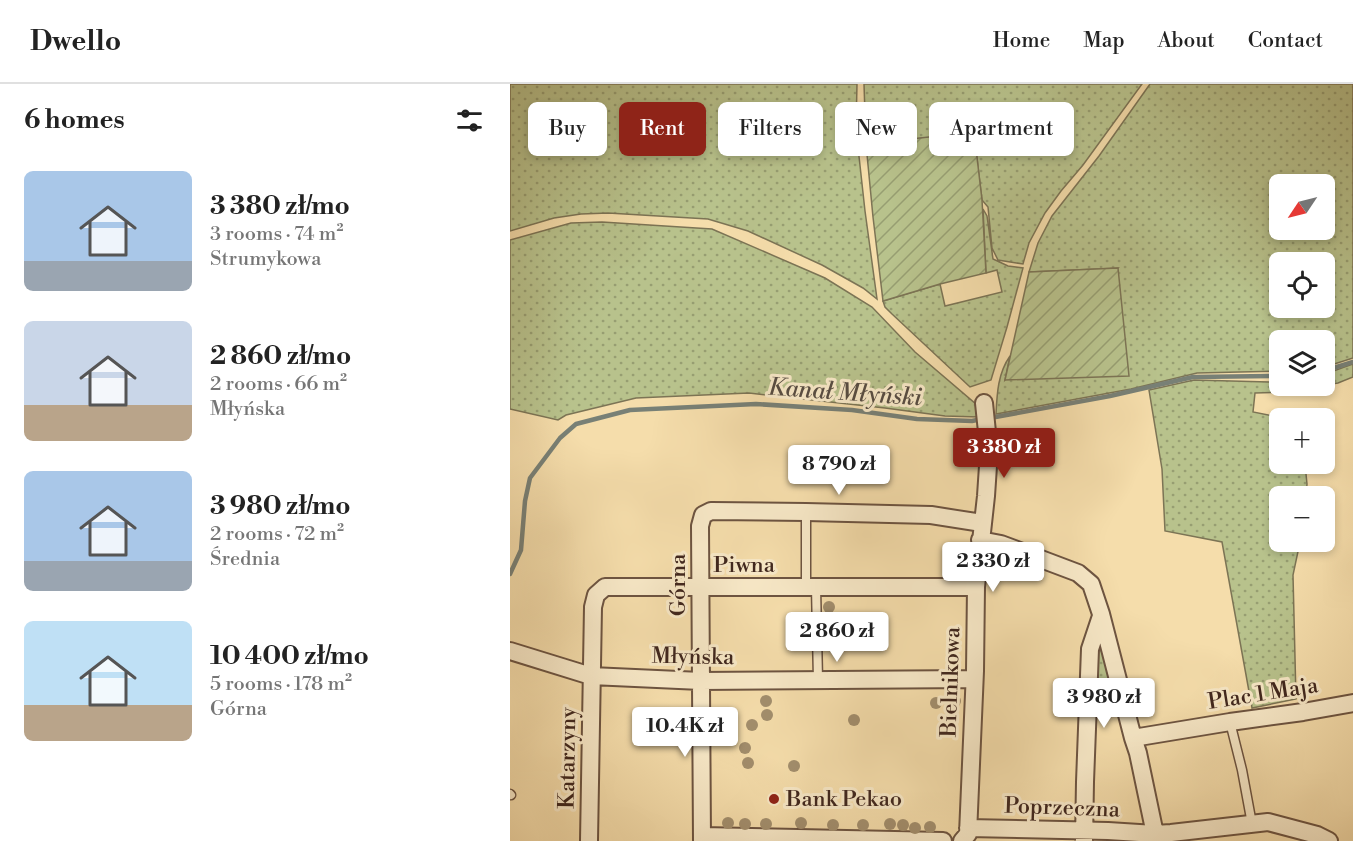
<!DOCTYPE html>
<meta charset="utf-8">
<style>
:root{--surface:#fff;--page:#f6f6f6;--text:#222;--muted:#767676;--line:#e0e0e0;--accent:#8f2418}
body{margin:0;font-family:"Libre Bodoni",serif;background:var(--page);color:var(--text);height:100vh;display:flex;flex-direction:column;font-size:22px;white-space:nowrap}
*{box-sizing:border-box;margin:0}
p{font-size:20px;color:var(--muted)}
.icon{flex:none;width:33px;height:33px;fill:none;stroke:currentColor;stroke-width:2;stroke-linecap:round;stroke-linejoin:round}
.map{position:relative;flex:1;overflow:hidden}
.side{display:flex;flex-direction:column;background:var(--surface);width:510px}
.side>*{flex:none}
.guide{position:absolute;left:18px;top:18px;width:570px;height:54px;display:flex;gap:12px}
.needle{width:39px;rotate:235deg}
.buttons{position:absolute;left:759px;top:90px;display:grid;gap:12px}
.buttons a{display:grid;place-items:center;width:66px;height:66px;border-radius:9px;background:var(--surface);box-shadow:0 3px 9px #0003;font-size:30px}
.price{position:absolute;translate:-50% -51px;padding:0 14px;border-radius:6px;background:#fff;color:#222;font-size:20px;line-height:39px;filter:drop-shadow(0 2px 3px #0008)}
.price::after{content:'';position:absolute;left:50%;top:36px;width:18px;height:14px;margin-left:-9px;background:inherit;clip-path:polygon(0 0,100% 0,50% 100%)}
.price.selected{background:var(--accent);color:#fff}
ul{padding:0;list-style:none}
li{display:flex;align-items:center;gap:18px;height:150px;padding:0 24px}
li span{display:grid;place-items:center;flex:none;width:168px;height:120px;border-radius:9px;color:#555}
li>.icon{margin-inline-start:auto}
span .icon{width:72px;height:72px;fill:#fffc;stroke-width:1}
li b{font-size:26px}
h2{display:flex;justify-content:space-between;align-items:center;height:72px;padding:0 24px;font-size:26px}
.chip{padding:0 21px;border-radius:9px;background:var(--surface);box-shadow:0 3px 9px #0003;font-size:21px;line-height:54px}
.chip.selected{background:var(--accent);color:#fff}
header{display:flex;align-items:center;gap:36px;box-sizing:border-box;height:84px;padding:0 30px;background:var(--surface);border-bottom:2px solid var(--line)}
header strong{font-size:28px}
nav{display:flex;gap:33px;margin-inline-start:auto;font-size:21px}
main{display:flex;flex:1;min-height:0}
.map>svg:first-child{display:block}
</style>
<header>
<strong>Dwello</strong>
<nav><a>Home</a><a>Map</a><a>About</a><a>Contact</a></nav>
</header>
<main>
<section class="side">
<h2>6 homes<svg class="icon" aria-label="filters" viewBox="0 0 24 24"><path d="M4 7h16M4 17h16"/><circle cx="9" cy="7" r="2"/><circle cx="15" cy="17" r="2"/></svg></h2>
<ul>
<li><span style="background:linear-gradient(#a9c7e8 75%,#9aa5b1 0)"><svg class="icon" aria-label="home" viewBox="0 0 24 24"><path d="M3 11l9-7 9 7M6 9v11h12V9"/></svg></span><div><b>3 380 zł/mo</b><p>3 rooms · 74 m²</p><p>Strumykowa</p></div></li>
<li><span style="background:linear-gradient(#c9d6e8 70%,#b9a48a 0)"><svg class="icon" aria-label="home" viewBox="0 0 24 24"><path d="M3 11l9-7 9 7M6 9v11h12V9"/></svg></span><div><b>2 860 zł/mo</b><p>2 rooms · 66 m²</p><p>Młyńska</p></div></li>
<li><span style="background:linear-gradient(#a9c7e8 75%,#9aa5b1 0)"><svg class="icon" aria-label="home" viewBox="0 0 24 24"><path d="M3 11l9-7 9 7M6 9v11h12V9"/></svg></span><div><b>3 980 zł/mo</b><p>2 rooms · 72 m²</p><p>Średnia</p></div></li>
<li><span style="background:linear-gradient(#bfe0f5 70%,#b9a48a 0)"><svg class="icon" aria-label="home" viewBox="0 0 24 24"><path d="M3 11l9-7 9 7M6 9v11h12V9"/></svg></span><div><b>10 400 zł/mo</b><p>5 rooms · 178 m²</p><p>Górna</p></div></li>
</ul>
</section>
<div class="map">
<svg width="843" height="757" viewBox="0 0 843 757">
<defs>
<pattern id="grass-dots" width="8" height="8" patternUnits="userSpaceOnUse" patternTransform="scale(1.5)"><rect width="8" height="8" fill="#b8c28c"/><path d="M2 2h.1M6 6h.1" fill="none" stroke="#979e72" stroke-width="1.8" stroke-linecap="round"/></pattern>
<pattern id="garden-furrows" width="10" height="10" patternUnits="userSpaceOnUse" patternTransform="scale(1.5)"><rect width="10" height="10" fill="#b8c28c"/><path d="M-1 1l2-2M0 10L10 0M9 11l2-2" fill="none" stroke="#979e72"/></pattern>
</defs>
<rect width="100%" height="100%" fill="#f5ddab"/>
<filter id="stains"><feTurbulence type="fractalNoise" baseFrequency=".00333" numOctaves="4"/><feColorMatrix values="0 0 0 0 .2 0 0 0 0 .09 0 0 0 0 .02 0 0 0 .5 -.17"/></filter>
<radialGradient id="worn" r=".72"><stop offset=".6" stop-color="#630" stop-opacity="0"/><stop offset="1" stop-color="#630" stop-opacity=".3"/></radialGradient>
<!-- grass -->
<path fill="url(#grass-dots)" stroke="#7c7455" stroke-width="1.5" fill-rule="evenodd" d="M0,0h347l-1,45 9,82 12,88 -14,-11 -41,-23 -74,-34 -40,-12 -100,-6 -27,1 -27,4 -44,13z
M354,0h278l-59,81 -22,26 -16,22 -16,30 -6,21 -25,-4 -6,-12 -4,-41 -6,-7 -8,-67 -108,11z
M640,0h203v274l-28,9 -1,-27h-44l-1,31 -82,2 -66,16 -135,25c1,-21 2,-41 14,-58l-5,24 113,-112 -89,4 9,-29 14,-27 47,-60zM770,100h44v46h-44zM770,178h44v46h-44z
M473,125l4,7 6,43 15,7 15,2 -16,59 -16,53 -21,7 -78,-73 -7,-7 -2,-6 57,-17 5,22 57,-14 -5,-22 -11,3z
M92,138l110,7 113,49 47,29 43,45 62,53 2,12 -34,-1 -60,-8 -136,-15 -113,5 -70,17 -8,5 -48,-11v-169l61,-17z
M843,280v13l-15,6 -14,2 1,-11z
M684,296l75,2 10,-2 1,6h44l-34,6 -35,1 -2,19 25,5 1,4 1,43h25l2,20 -1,12h-26v46h20l-7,33 3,124 -44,9 -30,-166 -57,-11 -3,-62 -13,-79z
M587,560h4l12,48 -20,5z"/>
<!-- garden -->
<path fill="url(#garden-furrows)" stroke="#7c7455" stroke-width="1.5" d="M464,48l8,68 4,73 -46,11 -57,17 -10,-84 -7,-73z
M608,184l11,108 -124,4 24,-108z"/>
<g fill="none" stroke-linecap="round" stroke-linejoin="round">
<!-- stream -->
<path stroke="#788076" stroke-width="4.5" d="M814,287l29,-9
M480,334l120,-22 83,-19 87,-1
M0,490l11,-24 4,-49 5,-23 30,-40 16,-14 54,-14 126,-6 96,6 65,9 55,2 10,-2"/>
<!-- lane casing -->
<g stroke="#6d5441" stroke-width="11">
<path id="lane" d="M296,428v75
M306,503l2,93
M720,638l12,48 10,54
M0,710l1,1"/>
</g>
<!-- street casing -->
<g stroke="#6d5441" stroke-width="20">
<path id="street" d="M470,456l21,4 77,29 13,11 10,30 32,124
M0,567l81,25 110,5 273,-2
M458,744l140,3 47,3
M192,752l241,5
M79,757l4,-234 3,-12 9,-8h371
M192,757l-2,-315 3,-11 8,-4 95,1 125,3 51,8
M452,757l6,-7 7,-163 1,-84 10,-91 2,-30 -1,-34 -3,-29
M574,757l1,-59 5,-133 11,-33
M819,757l-12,-6 -49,-13 -97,11 -16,1 -17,-81 -5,-15 97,-16 73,-10 50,-9"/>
</g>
<!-- lane -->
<use href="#lane" stroke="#f8e9c8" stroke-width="8"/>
<!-- street -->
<use href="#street" stroke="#f8e9c8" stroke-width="16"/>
</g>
<!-- trees -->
<g fill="#a28e6d">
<circle cx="319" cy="523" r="6"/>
<circle cx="152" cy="570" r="6"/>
<circle cx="256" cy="617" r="6"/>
<circle cx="445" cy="617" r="6"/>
<circle cx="426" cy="619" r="6"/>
<circle cx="257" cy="631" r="6"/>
<circle cx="344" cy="636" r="6"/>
<circle cx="242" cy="641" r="6"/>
<circle cx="235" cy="664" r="6"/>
<circle cx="238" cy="679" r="6"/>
<circle cx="284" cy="682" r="6"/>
<circle cx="218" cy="739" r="6"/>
<circle cx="291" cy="739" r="6"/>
<circle cx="235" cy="740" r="6"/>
<circle cx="256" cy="740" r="6"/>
<circle cx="380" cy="740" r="6"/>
<circle cx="323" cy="741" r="6"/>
<circle cx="353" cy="741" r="6"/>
<circle cx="393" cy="741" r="6"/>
<circle cx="420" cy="743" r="6"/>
<circle cx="405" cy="744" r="6"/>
</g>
<!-- markers -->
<circle fill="#8f2418" stroke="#f8e9c8" stroke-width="2" cx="264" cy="715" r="6"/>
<g text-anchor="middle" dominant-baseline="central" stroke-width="6" stroke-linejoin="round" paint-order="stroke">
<!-- street labels -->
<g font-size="22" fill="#40271e" stroke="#f8e9c8">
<text x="234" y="481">Piwna</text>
<text transform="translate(168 501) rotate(-90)">Górna</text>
<text transform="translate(183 573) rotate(1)">Młyńska</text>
<text transform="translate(441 598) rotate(-88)">Bielnikowa</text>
<text transform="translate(753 610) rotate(-9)">Plac 1 Maja</text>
<text transform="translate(58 674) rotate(-89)">Katarzyny</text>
<text transform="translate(552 724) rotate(2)">Poprzeczna</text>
</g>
<!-- poi labels -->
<g font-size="22" fill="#40271e" stroke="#f8e9c8" text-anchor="start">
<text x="276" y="715">Bank Pekao</text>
</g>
<!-- water labels -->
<g font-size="24" font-style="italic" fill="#574c42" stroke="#f8e9c8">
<text transform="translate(335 309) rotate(4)">Kanał Młyński</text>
</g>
</g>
<rect width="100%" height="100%" filter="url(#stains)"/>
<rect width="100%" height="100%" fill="url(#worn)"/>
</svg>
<div class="buttons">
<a><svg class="needle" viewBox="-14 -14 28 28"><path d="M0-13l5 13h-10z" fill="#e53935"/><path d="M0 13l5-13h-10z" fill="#767676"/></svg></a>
<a><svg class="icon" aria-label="locate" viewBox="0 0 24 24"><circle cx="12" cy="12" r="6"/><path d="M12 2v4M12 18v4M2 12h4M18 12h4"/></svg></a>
<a><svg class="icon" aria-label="layers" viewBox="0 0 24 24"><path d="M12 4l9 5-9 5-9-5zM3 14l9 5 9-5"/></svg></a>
<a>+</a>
<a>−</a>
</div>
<b class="price selected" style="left:494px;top:395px">3 380 zł</b>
<b class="price" style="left:329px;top:412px">8 790 zł</b>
<b class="price" style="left:483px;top:509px">2 330 zł</b>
<b class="price" style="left:327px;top:579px">2 860 zł</b>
<b class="price" style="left:594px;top:645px">3 980 zł</b>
<b class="price" style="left:175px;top:674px">10.4K zł</b>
<div class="guide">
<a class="chip">Buy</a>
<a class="chip selected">Rent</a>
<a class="chip">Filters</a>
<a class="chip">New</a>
<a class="chip">Apartment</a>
</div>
</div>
</main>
